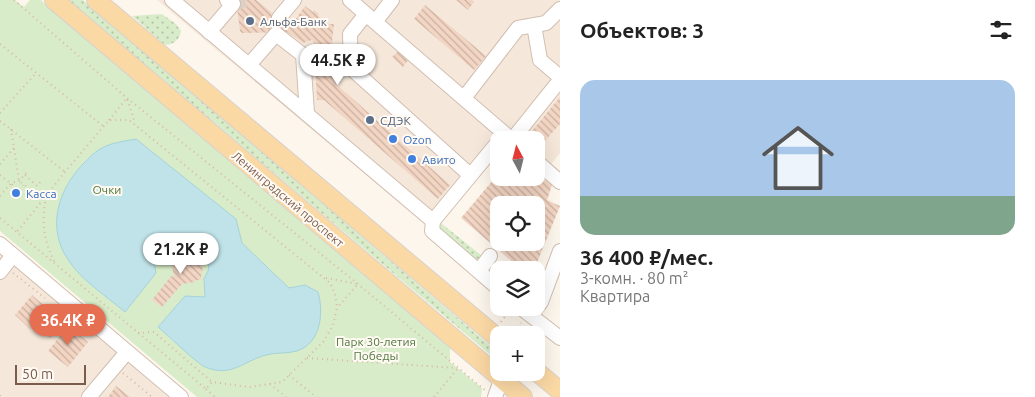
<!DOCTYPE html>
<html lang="ru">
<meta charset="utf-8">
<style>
:root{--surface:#fff;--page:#f2f2f2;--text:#222;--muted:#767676;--accent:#e76f51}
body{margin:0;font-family:Ubuntu,sans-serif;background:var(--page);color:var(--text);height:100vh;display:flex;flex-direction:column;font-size:19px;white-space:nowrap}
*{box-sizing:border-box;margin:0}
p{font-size:16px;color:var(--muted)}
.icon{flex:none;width:28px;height:28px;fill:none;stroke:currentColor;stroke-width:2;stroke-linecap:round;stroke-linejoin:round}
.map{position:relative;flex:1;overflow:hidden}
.details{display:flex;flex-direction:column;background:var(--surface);width:475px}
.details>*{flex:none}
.needle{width:32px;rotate:353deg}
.buttons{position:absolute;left:490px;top:131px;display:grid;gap:10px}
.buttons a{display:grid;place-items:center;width:55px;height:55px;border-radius:10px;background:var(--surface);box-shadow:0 5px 20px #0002;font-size:25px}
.scale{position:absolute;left:15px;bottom:12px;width:71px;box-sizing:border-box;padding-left:5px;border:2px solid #7a5c4d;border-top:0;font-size:14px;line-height:18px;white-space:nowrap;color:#7a5c4d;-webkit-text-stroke:4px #fffaf3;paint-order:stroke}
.price{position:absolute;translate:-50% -42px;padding:0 11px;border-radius:18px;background:#fff;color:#222;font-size:16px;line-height:32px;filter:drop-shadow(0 1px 2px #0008)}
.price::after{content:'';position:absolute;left:50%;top:30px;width:15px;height:11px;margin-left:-8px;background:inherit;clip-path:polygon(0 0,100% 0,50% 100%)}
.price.active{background:var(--accent);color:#fff}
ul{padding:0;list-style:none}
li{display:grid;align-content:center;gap:10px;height:265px;padding:0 20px}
li span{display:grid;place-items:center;height:155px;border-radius:15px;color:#555}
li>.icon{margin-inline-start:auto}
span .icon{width:90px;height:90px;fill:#fffc;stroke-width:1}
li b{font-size:21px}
h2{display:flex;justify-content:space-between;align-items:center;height:60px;padding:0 20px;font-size:21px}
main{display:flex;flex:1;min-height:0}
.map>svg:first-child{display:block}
</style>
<main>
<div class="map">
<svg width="560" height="397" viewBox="0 0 560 397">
<defs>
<pattern id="grass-dots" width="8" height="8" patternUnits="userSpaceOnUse" patternTransform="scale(1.25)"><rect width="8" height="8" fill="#d8ecc9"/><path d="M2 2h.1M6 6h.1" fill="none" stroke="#b4c2a5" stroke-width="1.8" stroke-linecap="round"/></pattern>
<pattern id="building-back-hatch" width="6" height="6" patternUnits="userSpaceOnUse" patternTransform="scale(1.25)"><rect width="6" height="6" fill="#f3d5c3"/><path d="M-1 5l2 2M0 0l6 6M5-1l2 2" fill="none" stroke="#cab0a1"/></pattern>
</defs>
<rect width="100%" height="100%" fill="#fdf6ec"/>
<!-- residential -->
<path fill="#f5e8da" d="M157,0h403v153l-12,15 -12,-11v-17h-18l-6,-5 -80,96 -19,-17z
M0,252l168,145h-168z"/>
<!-- grass -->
<path fill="url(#grass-dots)" d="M68,0h15l416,353v9z
M162,14l14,10 5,7c-1,9 -7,13 -16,14l-33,-29z
M437,220l44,35 -2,4h-4l-35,-27z"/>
<!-- park -->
<path fill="#d8ecc9" d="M0,0h15l9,7 6,-7h11l409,347v15l32,26 -1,9h-284l-197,-166z"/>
<!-- water -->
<path fill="#bfe3e8" stroke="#a5d3da" d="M136,139l100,80 6,24 47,45 16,-3 13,7c6,21 3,51 -21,59 -10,3 -21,1 -31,4 -23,6 -34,23 -61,12 -10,-5 -37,-32 -47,-40l27,-31 20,1 -1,-18 4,-8 1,-7 -3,-8 -5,-7c-21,-5 -29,2 -48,5l3,19 -31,39c-21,-18 -48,-34 -61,-59 -16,-31 -4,-64 18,-88 7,-7 14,-15 24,-19 9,-4 20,-5 30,-7z"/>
<!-- building -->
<path fill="url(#building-back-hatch)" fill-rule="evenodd" d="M236,0h20l34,27 15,-21 8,6 1,-2 5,4 -1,2 11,8h5l-2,18 4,42 114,101 -12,14 -114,-99h-7l-3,-57 -2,-3 -9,3 -16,-11 -45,1 -2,-2z
M456,0h15l3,2 -6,8z
M425,5l61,51 -12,14 -60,-51z
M399,50l10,9 -6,8 -11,-10z
M560,97v27l-16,18 -12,-11z
M499,173v5h37v-5l16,12 -5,15 13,6 -26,64h-12l-61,-52zM499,205h37v37h-37z
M187,252l13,1 3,15 -2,7v5h-5l-2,2 -12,2 -20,23 -10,-7 19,-24 3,1 -2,-11 2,-6 -1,-4z
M32,295l16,14 -18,20 -15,-14z
M68,326l20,16 -20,25 -20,-16z
M45,327l8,7 -3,5 -8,-7z
M116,386l14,11h-22z"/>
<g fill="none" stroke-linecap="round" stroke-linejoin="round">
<!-- minor-tunnel -->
<path stroke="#dcd0c4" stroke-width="14" stroke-dasharray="14 7" stroke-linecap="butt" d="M237,3l8,-3"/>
<!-- minor casing -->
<g stroke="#d1beb0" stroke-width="16">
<path id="minor" d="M172,0l261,221 -1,10 67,58
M350,0l25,22 17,-22
M366,14l-16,20 1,34 119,107
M279,18l15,-18
M375,22l137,118
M534,25l6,35 20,17
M209,32l24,-28 -6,-4
M249,65l27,-31 27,21 4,58
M464,98l54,-70 28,-5 14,-14
M512,140l48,-60
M536,161l24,21
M433,221l66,-80
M0,244l181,153
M479,271l11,-15
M0,272l13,-17
M521,308l39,30
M531,315l10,-13 19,-51
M89,397l38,-45
M495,397l6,-17"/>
</g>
<!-- major casing -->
<g stroke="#dad1cd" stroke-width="20">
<path id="major" d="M54,0l469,397
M96,0l403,339
M536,371l24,20"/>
</g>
<!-- path -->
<path stroke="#d9b8a5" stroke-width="2" stroke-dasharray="1 4" stroke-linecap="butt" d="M14,0l113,98 231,186 128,107
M0,44l103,82
M0,113l36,-40
M109,120l18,-22 8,25
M0,121l65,51
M11,129l8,52 24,18
M0,164l14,-16
M0,175l19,15 4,-5
M25,175l12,11 5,-6
M0,196l11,-13 8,-2 8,-9
M46,197c-5,24 -2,45 9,66
M0,218l206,171 6,-7 37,5 33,-5 42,-41 9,-16 4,-17 -2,-14 -5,-11 -201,-163h-20l-44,52 -48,60
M13,273l32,25
M326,278l32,6 -21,24
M58,321l6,-7
M501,322l9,-12
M51,330l7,-9 -4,-15
M510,330l5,5
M138,333l16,-1 58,50
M517,335l3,-2v-4l-2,-3 3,-3
M307,358l150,10
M123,373l29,24
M289,375l27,22
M270,384l16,13
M206,389l9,8
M0,395v2
M434,397l24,-29"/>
<!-- minor -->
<use href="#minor" stroke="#fff" stroke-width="14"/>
<!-- major -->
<use href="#major" stroke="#fbd9a5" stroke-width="18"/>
</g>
<!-- markers -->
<g fill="#5c6f8a" stroke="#fffaf3" stroke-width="2">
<circle cx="250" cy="21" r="5"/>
<circle cx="370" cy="120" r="5"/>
</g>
<g fill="#3f7fe0" stroke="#fffaf3" stroke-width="2">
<circle cx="393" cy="139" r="5"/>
<circle cx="412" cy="159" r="5"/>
<circle cx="16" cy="193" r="5"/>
</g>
<g text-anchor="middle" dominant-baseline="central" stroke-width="4" stroke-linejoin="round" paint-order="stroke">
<!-- service labels -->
<g font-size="12" fill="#4e5e75" stroke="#fffaf3" text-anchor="start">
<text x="260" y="21">Альфа-Банк</text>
<text x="380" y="120">СДЭК</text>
</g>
<!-- shop labels -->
<g font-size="12" fill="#366cbe" stroke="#fffaf3" text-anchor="start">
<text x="403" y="139">Ozon</text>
<text x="422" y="159">Авито</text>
<text x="26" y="193">Касса</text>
</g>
<!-- park labels -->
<g font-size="12" fill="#537a41" stroke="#fffaf3">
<text x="107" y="189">Очки</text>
<text x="376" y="341">Парк 30-летия<tspan x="376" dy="14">Победы</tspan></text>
</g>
<!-- street labels -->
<g font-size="12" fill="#7a5c4d" stroke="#fffaf3">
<text transform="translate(288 199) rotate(40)">Ленинградский проспект</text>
</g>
</g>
</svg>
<div class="buttons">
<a><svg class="needle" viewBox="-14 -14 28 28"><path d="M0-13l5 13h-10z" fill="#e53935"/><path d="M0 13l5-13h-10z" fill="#767676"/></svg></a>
<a><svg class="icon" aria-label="locate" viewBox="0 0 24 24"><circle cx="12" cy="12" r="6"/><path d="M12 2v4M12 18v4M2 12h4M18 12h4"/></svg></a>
<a><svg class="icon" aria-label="layers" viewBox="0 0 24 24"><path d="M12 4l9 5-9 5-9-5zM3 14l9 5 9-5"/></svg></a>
<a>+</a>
</div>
<div class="scale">50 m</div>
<b class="price" style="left:338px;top:86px">44.5K ₽</b>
<b class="price" style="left:181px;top:275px">21.2K ₽</b>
<b class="price active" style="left:68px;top:346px">36.4K ₽</b>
</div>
<section class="details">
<h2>Объектов: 3<svg class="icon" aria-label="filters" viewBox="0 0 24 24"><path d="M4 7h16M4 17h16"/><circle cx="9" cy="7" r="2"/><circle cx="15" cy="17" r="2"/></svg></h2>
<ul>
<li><span style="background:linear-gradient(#a9c7e8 75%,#7fa58c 0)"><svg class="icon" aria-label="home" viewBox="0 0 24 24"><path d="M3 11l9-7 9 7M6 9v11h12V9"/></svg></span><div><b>36 400 ₽/мес.</b><p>3-комн. · 80 m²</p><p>Квартира</p></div></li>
</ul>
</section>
</main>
